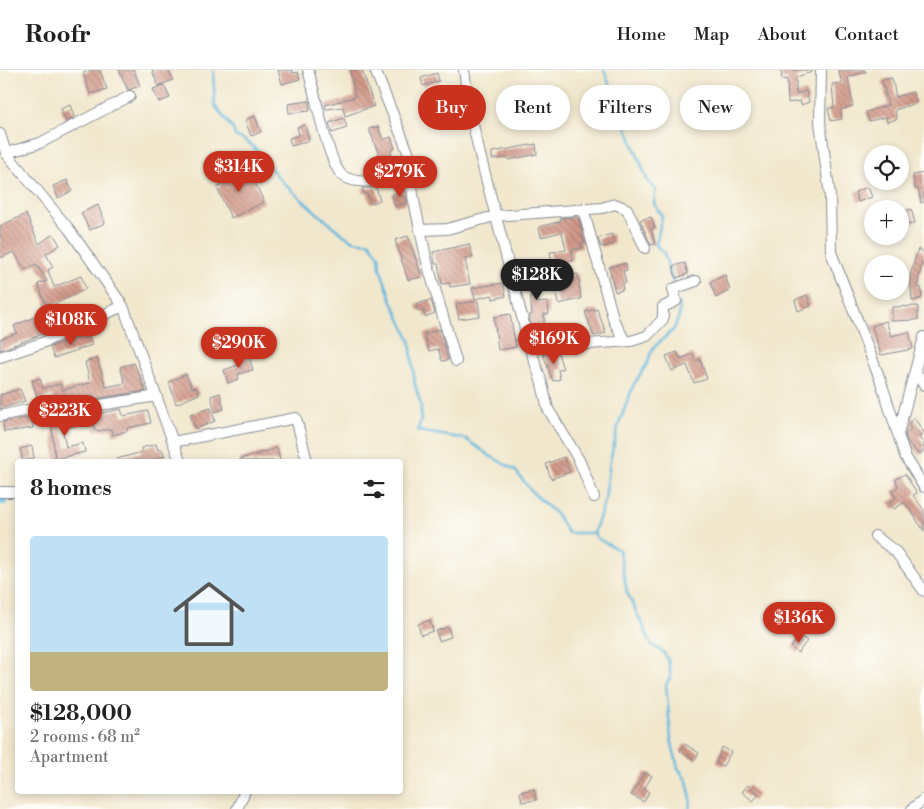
<!DOCTYPE html>
<meta charset="utf-8">
<style>
:root{--surface:#fff;--page:#f6f6f6;--text:#222;--muted:#767676;--line:#e0e0e0;--accent:#c8321e}
body{margin:0;font-family:"Libre Bodoni",serif;background:var(--page);color:var(--text);height:100vh;display:flex;flex-direction:column;font-size:19px;white-space:nowrap}
*{box-sizing:border-box;margin:0}
p{font-size:16px;color:var(--muted)}
.icon{flex:none;width:28px;height:28px;fill:none;stroke:currentColor;stroke-width:2;stroke-linecap:round;stroke-linejoin:round}
.map{position:relative;flex:1;overflow:hidden}
.side{position:absolute;left:15px;top:389px;width:388px;height:335px;display:flex;flex-direction:column;background:var(--surface);border-radius:5px;box-shadow:0 2px 8px #0003}
.side>*{flex:none}
.top-card{position:absolute;left:418px;top:15px;width:431px;height:45px;display:flex;gap:10px}
.controls{position:absolute;left:864px;top:75px;display:grid;gap:10px}
.controls a{display:grid;place-items:center;width:45px;height:45px;border-radius:50%;background:var(--surface);box-shadow:0 2px 8px #0003;font-size:25px}
.price{position:absolute;translate:-50% -42px;padding:0 11px;border-radius:18px;background:var(--accent);color:#fff;font-size:16px;line-height:32px;filter:drop-shadow(0 1px 2px #0008)}
.price::after{content:'';position:absolute;left:50%;top:30px;width:15px;height:11px;margin-left:-8px;background:inherit;clip-path:polygon(0 0,100% 0,50% 100%)}
.price.selected{background:#222;color:#fff}
ul{padding:0;list-style:none}
li{display:grid;align-content:center;gap:10px;height:265px;padding:0 15px}
li+li{border-top:1px solid var(--line)}
li span{display:grid;place-items:center;height:155px;border-radius:5px;color:#555}
li>.icon{margin-inline-start:auto}
span .icon{width:90px;height:90px;fill:#fffc;stroke-width:1}
li b{font-size:21px}
h2{display:flex;justify-content:space-between;align-items:center;height:60px;padding:0 15px;font-size:21px}
.pill{padding:0 18px;border-radius:22px;background:var(--surface);box-shadow:0 2px 8px #0003;font-size:18px;line-height:45px}
.pill.selected{background:var(--accent);color:#fff}
header{display:flex;align-items:center;gap:30px;box-sizing:border-box;height:70px;padding:0 25px;background:var(--surface);border-bottom:1px solid var(--line)}
header strong{font-size:24px}
nav{display:flex;gap:28px;margin-inline-start:auto;font-size:18px}
.map>svg:first-child{display:block}
</style>
<header>
<strong>Roofr</strong>
<nav><a>Home</a><a>Map</a><a>About</a><a>Contact</a></nav>
</header>
<div class="map">
<svg width="924" height="739" viewBox="0 0 924 739">
<defs>
<pattern id="building-back-hatch" width="6" height="6" patternUnits="userSpaceOnUse" patternTransform="scale(1.25)"><rect width="6" height="6" fill="#d39989"/><path d="M-1 5l2 2M0 0l6 6M5-1l2 2" fill="none" stroke="#aa7d73"/></pattern>
</defs>
<rect width="100%" height="100%" fill="#fdfcf7"/>
<filter id="ink" filterUnits="userSpaceOnUse"><feTurbulence type="fractalNoise" baseFrequency=".02" numOctaves="2"/><feDisplacementMap in="SourceGraphic" scale="10" xChannelSelector="R" yChannelSelector="G"/><feConvolveMatrix kernelMatrix="1 2 1 2 8 2 1 2 1" color-interpolation-filters="sRGB"/></filter>
<filter id="wash" filterUnits="userSpaceOnUse"><feTurbulence type="fractalNoise" baseFrequency=".0096" numOctaves="4" result="noise"/><feDisplacementMap in="SourceGraphic" scale="20" xChannelSelector="R" yChannelSelector="G"/><feGaussianBlur stdDeviation="1.12" result="paint"/><feColorMatrix in="noise" values="0 0 0 0 0 0 0 0 0 0 0 0 0 0 0 0 0 1.4 0 .05"/><feComposite in="paint" operator="in"/></filter>
<g filter="url(#wash)">
<rect width="100%" height="100%" fill="#f1e7cc"/>
<g fill="none" stroke-linecap="round" stroke-linejoin="round">
<!-- stream -->
<path stroke="#63b8df" stroke-width="2.5" d="M213,0l2,36 18,23 2,7c20,6 30,26 43,41 9,10 67,62 76,64 5,1 11,1 16,2l9,13 1,12 12,34 18,38 5,45 6,20v14l-3,12 48,8 24,17 25,14 16,21 26,24 11,18h26l4,6 21,11 8,42 25,53 12,8 4,7 3,16 -5,9 5,54 7,29 9,13 4,18 -2,10
M604,0l44,112 8,8 -2,13 8,13 -6,29 8,8 10,33
M594,463l11,-33 5,-39 9,-38 15,-39 13,-20 6,-16 21,-19 5,-13 1,-13"/>
<!-- canal -->
<path stroke="#63b8df" stroke-width="10" d="M0,430h3"/>
</g>
<g id="blocks">
<!-- building -->
<path fill="url(#building-back-hatch)" d="M92,0h8l7,19 -17,5 -7,-21z
M119,0h15l6,16 -12,4z
M152,0h16l5,10 -15,6z
M278,0h14l1,3 5,-1 2,7 -18,5z
M350,0h12l12,36 -29,10 -2,-9 -17,2 -1,-4 30,-8z
M781,0h30l1,2 -16,5v17l10,-3 3,11 -8,3 -1,-4 -12,2 -1,-24 -5,1z
M838,0h27l1,2 -18,5 5,29 -12,4 1,9 -11,2 -3,-13h6l-2,-24 10,-1z
M437,3l2,8 -16,5 -2,-8z
M892,8l4,19 17,-5 3,11 -21,7 2,9 -10,3 -1,-5 -17,4 -3,-9 22,-7 -6,-25z
M164,15l6,13 -11,4 -6,-13z
M309,31l1,10 -21,2 -1,-9z
M70,35l4,12 -8,5 -5,-13z
M463,38l1,10 -13,5 -3,-9z
M255,46l6,16 -10,4 -6,-16z
M344,48l3,10 -15,5 -3,-10z
M305,55l4,16 -18,5 -2,-8 10,-3 -2,-8z
M378,56l5,14 8,-3 4,11 -4,2 4,20 -16,3 -2,-12 4,-1 -12,-31z
M536,74l1,10 -28,6 -1,-2 -16,1v-7z
M225,98l5,14 20,-10 14,30 -33,16 -14,-30 4,-2 -5,-15z
M924,103v29l-3,1 -3,-14h-3l-2,-14z
M67,110l5,11 -14,7 -5,-12z
M868,117l4,10 -14,5 -3,-10z
M362,118h14l4,12 -9,4 -4,-11 -3,1z
M405,121l2,12 -12,3 -3,-12z
M98,135l7,18 -15,7 -9,-17z
M911,139l4,14 -15,4v-14z
M26,144l13,30 14,-10 7,11 -14,9 7,13 -5,3 6,17 27,-11 5,13 -39,19 -9,-24 9,-3 -11,-17 -11,6 -11,-18 -14,6v-32z
M578,147l6,26h-3l1,5 -10,2 1,11 -21,1 -2,-10 16,-2 -4,-18 -21,5 -2,-10 22,-6 -1,-3z
M651,147l4,11 -4,1 4,15 -4,1 -11,-25z
M612,164l2,10 -13,3 -3,-9z
M408,166l14,41 -14,3 -13,-40z
M469,174l4,13 -8,2 5,25 -20,3 -1,-4 -7,1 -4,-20h-3l-2,-12z
M918,179l6,3v12l-2,-1 -5,25 4,-1 1,11 -10,3 -2,-25z
M626,193l1,7 -4,1 3,12 -4,1 1,6 -8,2 -6,-25z
M685,193l3,11 -12,4 -3,-12z
M578,204l3,25 -23,5 -4,-25z
M725,205l5,15 -14,8 -6,-16z
M545,206l3,10 -12,3 2,14 10,-1 1,12h-5v11l-13,1 -2,-11h3l-2,-23h-3l-1,-13z
M503,213l3,13 -13,3 -1,-4 -17,4 -3,-11z
M807,225l4,11 -13,5 -3,-11z
M431,230l4,13 -10,4 -2,-7 -5,1 -2,-7z
M478,231l2,15 -21,3 -3,-15z
M918,236v13l-3,1 -23,1v-14z
M597,239l9,24 -12,3 -9,-24z
M48,241l8,18 -56,21v-11l17,-6 -3,-7z
M510,244l6,33 -18,3 -4,-33z
M886,251l5,15 18,-4 4,17 -32,6 -9,-29z
M440,259l8,31 -6,1 -4,-12 -9,2 -5,-17z
M88,263l4,12 -38,13 -4,-11z
M677,282l3,7 13,-5 2,7 5,-2 7,20 -13,4 -7,-18 -15,6 -6,-15z
M558,283l5,16 -5,1 2,9 -7,2 -10,-27z
M249,286l4,14 -15,4 1,5 -11,4 -4,-13 14,-5 -2,-5z
M97,288l9,29 19,-4 -5,-16 14,-4 12,28 -52,8 -1,-4 -25,8h-14l-2,-8 -14,5 -6,-19 8,-3 3,10 18,-4 1,6 28,-7 -5,-21z
M186,304l6,14 4,-1 3,7 -23,10 -7,-22z
M20,319l5,12 -25,8v-14z
M220,323l4,16 -9,3 -4,-16z
M211,338l4,13 -19,8 -6,-15z
M121,339l2,7 25,-5 3,12 -24,5v3l-14,4 -1,-6 -17,2 -3,-16z
M78,346l2,9 -18,3 4,19 17,-4 2,9 -30,7 -4,-42z
M31,347l2,11 -29,4 -1,-10z
M913,347l11,15 -5,5 5,7v7l-5,4 -12,-14 -2,-7 6,-5 -3,-4z
M156,374l2,6 4,-1 3,7 -16,5h-32v-2l25,-7 -1,-4z
M32,376l2,12 -11,3 -3,-12z
M277,378l3,13h-40v-2z
M564,387l6,15 -19,7 -5,-15z
M905,404l12,19 -4,2 11,15v21l-19,-29 -11,7 -5,-7 7,-4 -4,-7 6,-4 -2,-8z
M430,550l3,11 -12,4 -3,-11z
M448,557l3,10 -12,4 -3,-10z
M800,566l7,5 -9,12 -7,-6z
M685,674l14,9 -4,7 -15,-9z
M722,677l9,5 -8,14 -7,-3z
M645,702l7,4 -8,13 5,3 -5,10 -13,-7z
M748,715l11,9 -6,7 -11,-9z
M534,719l2,11 -14,2 -2,-10z"/>
</g>
</g>
<g filter="url(#ink)">
<use href="#blocks" fill-opacity="0" stroke="#868b95" stroke-width="1"/>
<g fill="none" stroke-linecap="round" stroke-linejoin="round">
<!-- minor casing -->
<g stroke="#868b95" stroke-width="12">
<path id="minor" d="M308,0c7,21 20,95 35,106 19,12 49,1 68,-3
M375,0l35,87 3,39 14,66 29,99
M464,0l6,42 10,43 50,193 11,32 7,29 31,51 15,37
M821,0l-1,52 10,74 1,56 50,130 24,74 19,31
M0,64l6,19 63,76 54,77 57,155
M6,83l34,-10 90,-47
M583,139l31,112 11,20
M421,160l26,-1 48,-13 107,-8 13,-4 12,5 18,39
M530,278l101,-7 16,-5 16,-17v-12l13,-6 -3,-12 23,-8
M0,287l42,-14 81,-37
M915,302l9,13
M0,346l27,-6h42l88,-14
M898,364l26,-97
M173,372l123,-24 11,43
M0,422h18
M875,466l21,16 28,39
M237,739l8,-18
M912,739l12,-10"/>
</g>
<!-- minor -->
<use href="#minor" stroke="#fff" stroke-width="10"/>
</g>
</g>
</svg>
<div class="controls">
<a><svg class="icon" aria-label="locate" viewBox="0 0 24 24"><circle cx="12" cy="12" r="6"/><path d="M12 2v4M12 18v4M2 12h4M18 12h4"/></svg></a>
<a>+</a>
<a>−</a>
</div>
<b class="price" style="left:239px;top:123px">$314K</b>
<b class="price" style="left:400px;top:128px">$279K</b>
<b class="price selected" style="left:537px;top:231px">$128K</b>
<b class="price" style="left:71px;top:276px">$108K</b>
<b class="price" style="left:554px;top:295px">$169K</b>
<b class="price" style="left:239px;top:299px">$290K</b>
<b class="price" style="left:65px;top:367px">$223K</b>
<b class="price" style="left:799px;top:574px">$136K</b>
<div class="top-card">
<a class="pill selected">Buy</a>
<a class="pill">Rent</a>
<a class="pill">Filters</a>
<a class="pill">New</a>
</div>
<section class="side">
<h2>8 homes<svg class="icon" aria-label="filters" viewBox="0 0 24 24"><path d="M4 7h16M4 17h16"/><circle cx="9" cy="7" r="2"/><circle cx="15" cy="17" r="2"/></svg></h2>
<ul>
<li><span style="background:linear-gradient(#bfe0f5 75%,#c2b280 0)"><svg class="icon" aria-label="home" viewBox="0 0 24 24"><path d="M3 11l9-7 9 7M6 9v11h12V9"/></svg></span><div><b>$128,000</b><p>2 rooms · 68 m²</p><p>Apartment</p></div></li>
</ul>
</section>
</div>
